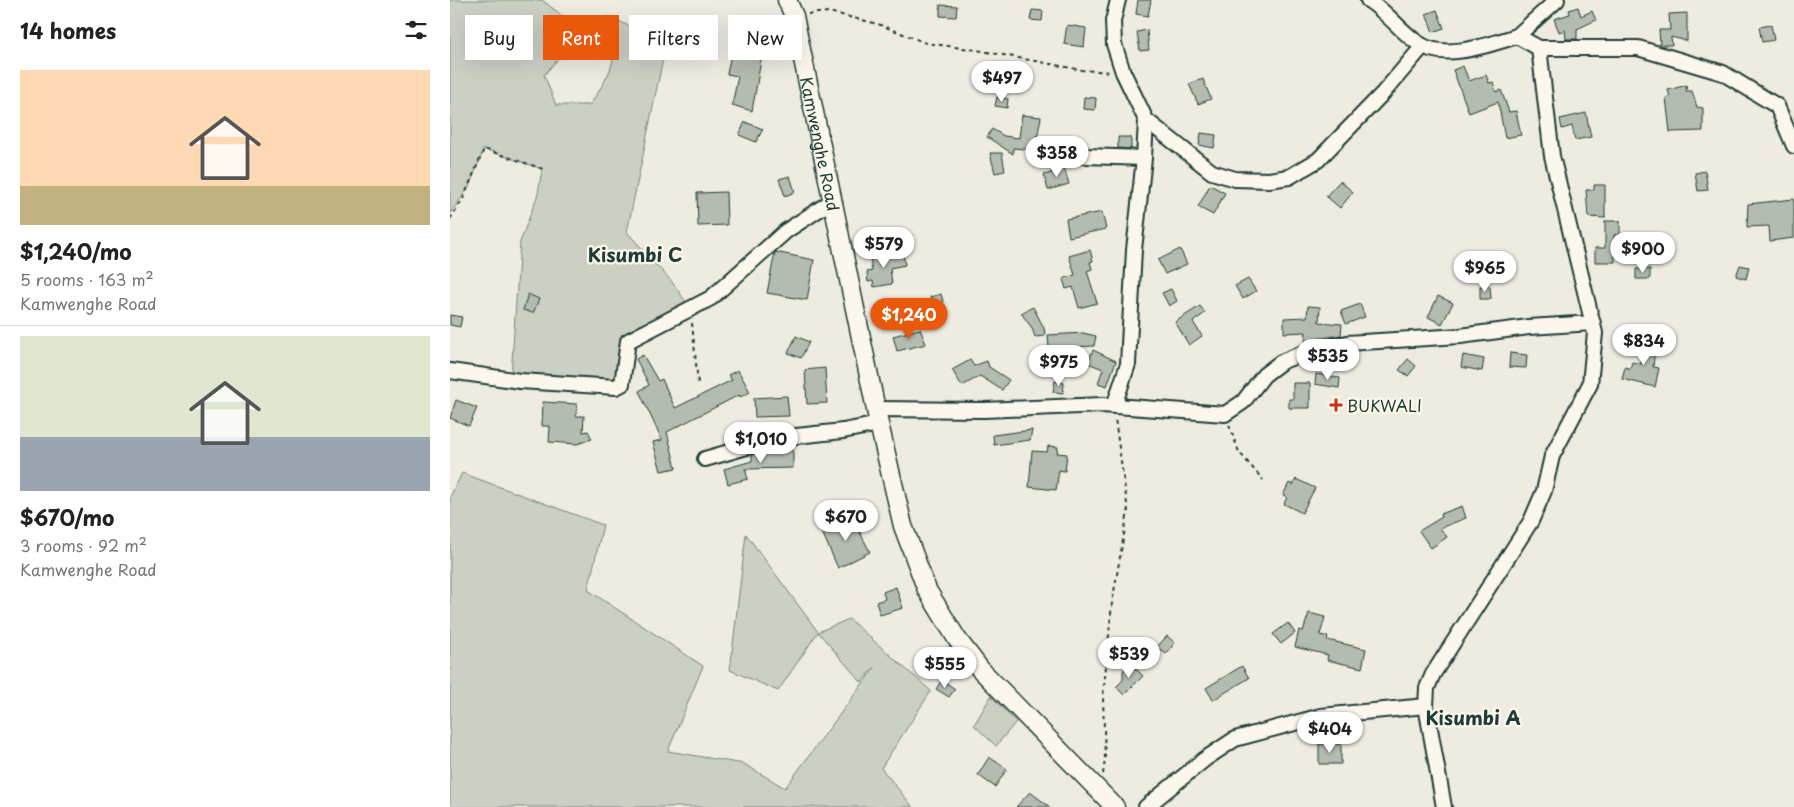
<!DOCTYPE html>
<meta charset="utf-8">
<style>
:root{--surface:#fff;--page:#f2f2f2;--text:#222;--muted:#767676;--line:#e0e0e0;--accent:#ea580c}
body{margin:0;font-family:"Playpen Sans",sans-serif;background:var(--page);color:var(--text);height:100vh;display:flex;flex-direction:column;font-size:19px;white-space:nowrap}
*{box-sizing:border-box;margin:0}
p{font-size:16px;color:var(--muted)}
.icon{flex:none;width:28px;height:28px;fill:none;stroke:currentColor;stroke-width:2;stroke-linecap:round;stroke-linejoin:round}
.map{position:relative;flex:1;overflow:hidden}
.sheet{display:flex;flex-direction:column;background:var(--surface);width:450px}
.sheet>*{flex:none}
.hud{position:absolute;left:15px;top:15px;width:475px;height:45px;display:flex;gap:10px}
.price{position:absolute;translate:-50% -42px;padding:0 11px;border-radius:18px;background:#fff;color:#222;font-size:16px;line-height:32px;filter:drop-shadow(0 1px 2px #0008)}
.price::after{content:'';position:absolute;left:50%;top:30px;width:15px;height:11px;margin-left:-8px;background:inherit;clip-path:polygon(0 0,100% 0,50% 100%)}
.price.active{background:var(--accent);color:#fff}
ul{padding:0;list-style:none}
li{display:grid;align-content:center;gap:10px;height:265px;padding:0 20px}
li+li{border-top:1px solid var(--line)}
li span{display:grid;place-items:center;height:155px;border-radius:0px;color:#555}
li>.icon{margin-inline-start:auto}
span .icon{width:90px;height:90px;fill:#fffc;stroke-width:1}
li b{font-size:21px}
h2{display:flex;justify-content:space-between;align-items:center;height:60px;padding:0 20px;font-size:21px}
.tag{padding:0 18px;border-radius:0px;background:var(--surface);box-shadow:0 5px 20px #0002;font-size:18px;line-height:45px}
.tag.active{background:var(--accent);color:#fff}
main{display:flex;flex:1;min-height:0}
.map>svg:first-child{display:block}
</style>
<main>
<section class="sheet">
<h2>14 homes<svg class="icon" aria-label="filters" viewBox="0 0 24 24"><path d="M4 7h16M4 17h16"/><circle cx="9" cy="7" r="2"/><circle cx="15" cy="17" r="2"/></svg></h2>
<ul>
<li><span style="background:linear-gradient(#ffd9b3 75%,#c2b280 0)"><svg class="icon" aria-label="home" viewBox="0 0 24 24"><path d="M3 11l9-7 9 7M6 9v11h12V9"/></svg></span><div><b>$1,240/mo</b><p>5 rooms · 163 m²</p><p>Kamwenghe Road</p></div></li>
<li><span style="background:linear-gradient(#dfe7d0 65%,#9aa5b1 0)"><svg class="icon" aria-label="home" viewBox="0 0 24 24"><path d="M3 11l9-7 9 7M6 9v11h12V9"/></svg></span><div><b>$670/mo</b><p>3 rooms · 92 m²</p><p>Kamwenghe Road</p></div></li>
</ul>
</section>
<div class="map">
<svg width="1344" height="807" viewBox="0 0 1344 807">
<rect width="100%" height="100%" fill="#eeece1"/>
<filter id="ink" filterUnits="userSpaceOnUse"><feTurbulence type="fractalNoise" baseFrequency=".02" numOctaves="2"/><feDisplacementMap in="SourceGraphic" scale="10" xChannelSelector="R" yChannelSelector="G"/><feConvolveMatrix kernelMatrix="1 2 1 2 8 2 1 2 1" color-interpolation-filters="sRGB"/></filter>
<g filter="url(#ink)">
<!-- green -->
<path fill="#cbcfc4" stroke="#75867c" d="M0,0h92l40,31 -38,44 12,30h34c24,-39 29,-43 18,-89l58,28 -39,188 45,50 21,30 -74,34 3,24 -2,11 -109,-5 9,-134 18,-48 4,-25 -58,-20 -15,38 -19,27z
M12,473l141,52 -15,65 115,76 -35,85 76,13 41,24 90,-121 -14,15 -43,-50 -40,59 -48,-21 16,-136 72,98 31,-13 82,72 -50,77 32,39h-463v-310z
M541,696l25,26 -20,24 -22,-21z"/>
<!-- building -->
<path fill="#b4bbb0" stroke="#1f3d34" d="M688,0h13l-3,16 -12,-2z
M490,5l17,1 -1,11 -16,-1z
M1128,7l3,9 11,-5 4,9 -19,9v10h-11l-1,-9 -6,2 -5,-13 16,-5 -1,-4z
M582,10l11,1 -1,10 -12,-1z
M987,10l7,18 -11,4 -7,-18z
M1237,13v28l-16,-4 1,8h-12l-1,-15h11l-1,-16z
M617,25l19,3 -2,19 -20,-3z
M1321,25l3,15 -12,2 -3,-15z
M697,30l2,20 -9,1 -3,-19z
M282,49l30,6 -10,56 -20,-6 6,-29 -11,-2z
M1013,66l6,15 17,-6 3,8 4,-1 3,10 5,-2 8,22 7,-1 5,24 -16,3 -7,-36 -29,11 -16,-43z
M753,79l8,20 -13,5 -9,-20z
M1237,85l-1,6h6l5,16 6,1v23l-33,1 -4,-34 4,-1 -2,-7z
M547,97l11,2 -1,9 -12,-2z
M634,97l12,1 -1,12 -12,-1z
M1136,113l5,24 -16,3 -3,-14 -10,3 -2,-10z
M572,115l19,2 -6,33 -22,-2v6l-26,-17 5,-8 12,7 15,2z
M295,122l18,7 -7,13 -17,-7z
M751,133l15,2 -2,13 -15,-3z
M668,137h13v12l-13,-1z
M540,153h12l3,18 -10,2z
M613,164l6,20 -21,6 -4,-15 8,-2 -1,-5z
M1255,171l3,19 -10,1 -3,-18z
M340,176l5,16 -10,4 -6,-17z
M890,181l13,11 -13,16 -14,-12z
M760,185l15,8 -12,22 -15,-8z
M1144,185h11v33l-17,-1 -2,-27h8z
M276,192l1,33 -29,1 -1,-33z
M1344,199v39l-24,3 -1,-15 -22,1 1,-23z
M652,212l4,17 -37,8 -3,-18z
M1155,221h15v14h-6l1,27h-20v-14h10z
M730,249l7,15 -22,10 -7,-14z
M640,250l3,11 -3,1 2,7 -5,2 10,32 -18,5 -6,-21 -7,2 -3,-10 12,-4 -6,-19z
M325,252l39,8 -7,40 -40,-7z
M453,253l2,12 -15,3 2,16 -18,3 -1,-6 -5,1 -1,-10 5,-1 -2,-13z
M1290,265l9,2 -3,12 -10,-3z
M1186,269h14v10h-14z
M798,279l8,12 -13,8 -8,-13z
M1030,286h10l1,13h-11z
M721,289l6,12 -8,5 -7,-13z
M78,294l11,5 -6,14 -10,-3z
M491,294l4,14 -11,3 -4,-14z
M988,296l15,7 -11,21 -14,-7z
M910,304l5,13 -19,7 -5,-13z
M750,306l5,7 -12,9 9,14 -13,9 -14,-23z
M858,306l12,1 -1,15 23,2 -1,11 -24,4v2l-12,3 1,-12 -22,1v-15l23,-1z
M583,307l11,21 1,8 -10,1 -3,-9 -11,-15z
M0,315l12,2 -2,10 -10,-2z
M470,329l6,15 -29,7 -4,-15z
M633,333l13,3 -2,10 -45,2 -1,-13z
M346,336l13,6 -8,16 -13,-5z
M1194,337l12,1 -3,29 6,1 -4,19 -33,-8 3,-12 5,2 2,-7 9,2z
M643,350l23,11 -9,25 -9,-3 5,-14 -15,-6z
M1060,353l17,2 -1,13 -17,-1z
M193,355l15,26 4,-2 13,29 57,-28 -4,-5 10,-5 12,22 -10,5 -1,-2 -72,37 9,36 -15,3 -8,-29 9,-2 -23,-49 10,-6 -13,-26z
M1013,355l21,4 -2,12 -21,-4z
M958,359l8,7 -8,10 -9,-6z
M520,360l4,6 13,-5 2,6 20,13 -7,10 -22,-14 -18,10 -10,-16z
M375,368l2,35 -20,1 -2,-34z
M866,374l24,4 -1,10 -24,-4z
M605,381l9,2 -1,10 -10,-1z
M843,383h17v25h-21v-9h4z
M337,396l2,20 -34,1 -1,-19z
M6,400l21,8 -8,18 -19,-8z
M93,402l34,2 -1,12h8l-1,16 5,-1 4,8 -15,5 -28,-2 1,-16h-8z
M582,430l-2,10 -36,5 -1,-10z
M598,446l10,1 -1,6 10,1 -2,17 -6,-1 -3,20 -27,-3 3,-36 15,1z
M343,450v18l-48,1 3,10 -20,5 -4,-15 28,-8v-6l12,-4z
M846,479l19,9 -13,25 -18,-9 3,-7 -4,-2 6,-12 4,2z
M1012,506l4,12 -26,10 7,9 -16,11 -12,-17 23,-14 -1,-3z
M402,517l18,35 -32,16 -16,-36z
M446,587l7,21 -23,7 -4,-13 9,-3 -2,-7z
M859,613l16,4 -5,18 8,2 -1,3 39,9 -4,19 -35,-8 1,-5 -33,-8 4,-17 4,1z
M838,623l7,10 -14,11 -8,-10z
M717,636l8,7 -9,11 -9,-7z
M680,663l13,13 -19,19 -8,-8 7,-7v-9z
M792,666l7,12 -36,22 -7,-12z
M492,680l13,9 -6,8 -13,-8z
M869,744h22v20h-22z
M539,757l18,12 -12,18 -17,-12z
M580,792l20,15h-34z"/>
<g fill="none" stroke-linecap="round" stroke-linejoin="round">
<!-- minor casing -->
<g stroke="#1f3d34" stroke-width="18">
<path id="minor" d="M668,0l-5,21 1,23 9,28 23,48 66,52 23,7 34,1 20,-3 29,-17 65,-67 40,-47
M918,0c19,12 32,31 50,43 26,19 72,1 99,-7l22,12h99l85,25 54,33 17,40
M1067,36l40,-36
M607,155l87,3
M0,371l70,10 96,6 6,-3 6,-43 83,-43 75,-67 46,-30
M664,406l14,-42 6,-114 10,-92 2,-38
M426,409l108,1 118,-5 123,9 18,-12 21,-27 17,-13 22,-9 44,-10 113,-7 69,-9 64,-4
M255,459l73,-21 65,-7 36,-7
M696,807l59,-48 30,-20 86,-23 105,-10
M994,807l-18,-101 1,-18 6,-14 98,-153 13,-30 8,-35 38,-72 5,-51 -43,-177 -13,-108"/>
</g>
<!-- major casing -->
<g stroke="#1f3d34" stroke-width="21">
<g id="major">
<path id="s1" d="M337,0l7,16 85,408 24,102 24,64 30,49 23,30 135,138"/>
</g>
</g>
<!-- path -->
<path stroke="#1f3d34" stroke-width="2" stroke-dasharray="4 4" stroke-linecap="butt" d="M358,14l21,-2 49,12 48,19 51,7 105,20 29,2
M0,219l13,-20 21,-50 59,20
M242,323l6,60
M779,425l10,27 24,28
M653,774l2,-15 -2,-61 9,-95 16,-92 -13,-92"/>
<!-- minor -->
<use href="#minor" stroke="#fbf7ec" stroke-width="14"/>
<!-- major -->
<use href="#major" stroke="#fbf7ec" stroke-width="18"/>
</g>
</g>
<!-- markers -->
<path fill="#c8321e" stroke="#fbf7ec" stroke-width="2" d="M883.5 397.5h5v5h5v5h-5v5h-5v-5h-5v-5h5z"/>
<g text-anchor="middle" dominant-baseline="central" stroke-width="4.5" stroke-linejoin="round" paint-order="stroke">
<!-- street labels -->
<g font-size="16" fill="#1f3d34" stroke="#fbf7ec">
<text stroke="none"><textPath href="#s1" startOffset="148">Kamwenghe Road</textPath></text>
</g>
<!-- poi labels -->
<g font-size="16" fill="#1f3d34" stroke="#fbf7ec" text-anchor="start">
<text x="897" y="405">BUKWALI</text>
</g>
<!-- quarter labels -->
<g font-size="19" font-weight="bold" fill="#1f3d34" stroke="#fbf7ec">
<text x="185" y="254">Kisumbi C</text>
<text x="1023" y="717">Kisumbi A</text>
</g>
</g>
</svg>
<b class="price" style="left:552px;top:103px">$497</b>
<b class="price" style="left:607px;top:178px">$358</b>
<b class="price" style="left:434px;top:269px">$579</b>
<b class="price" style="left:1193px;top:274px">$900</b>
<b class="price" style="left:1035px;top:293px">$965</b>
<b class="price active" style="left:459px;top:340px">$1,240</b>
<b class="price" style="left:1194px;top:366px">$834</b>
<b class="price" style="left:878px;top:381px">$535</b>
<b class="price" style="left:609px;top:387px">$975</b>
<b class="price" style="left:311px;top:464px">$1,010</b>
<b class="price" style="left:396px;top:542px">$670</b>
<b class="price" style="left:679px;top:679px">$539</b>
<b class="price" style="left:495px;top:689px">$555</b>
<b class="price" style="left:880px;top:754px">$404</b>
<div class="hud">
<a class="tag">Buy</a>
<a class="tag active">Rent</a>
<a class="tag">Filters</a>
<a class="tag">New</a>
</div>
</div>
</main>
